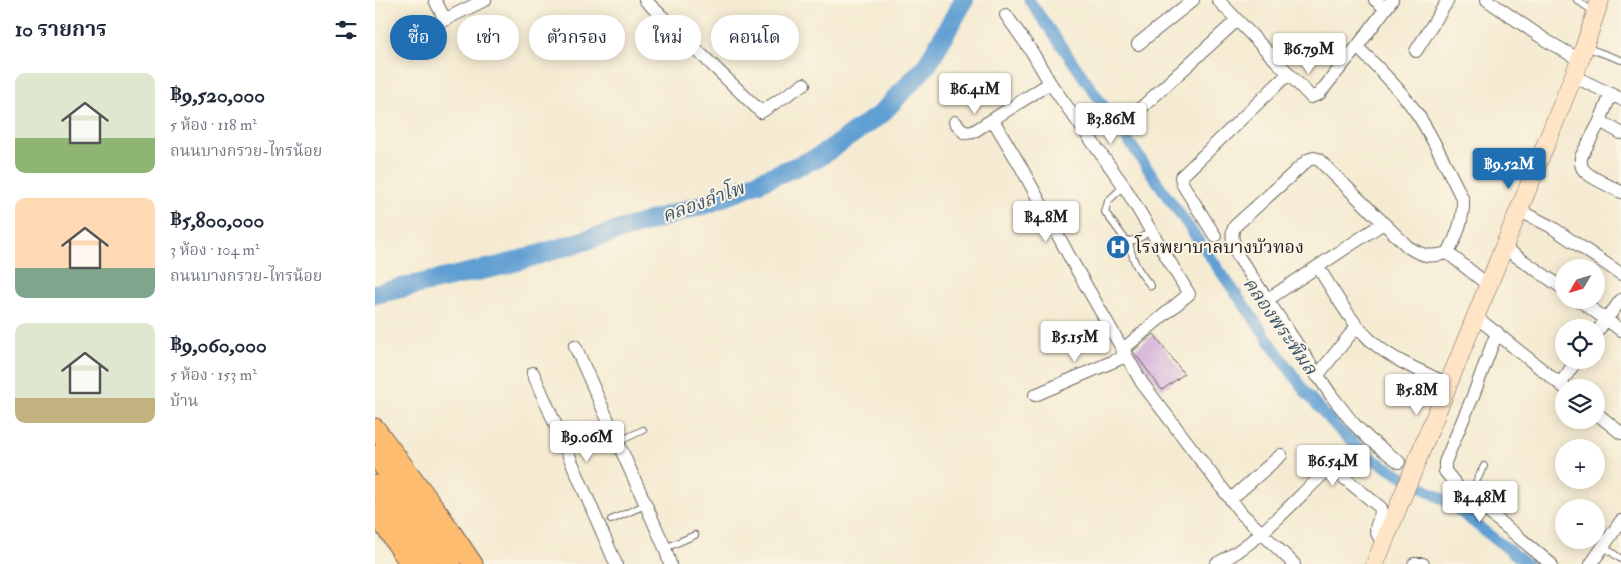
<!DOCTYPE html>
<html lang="th">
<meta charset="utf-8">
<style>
:root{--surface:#fff;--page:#f2f2f3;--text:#1f2937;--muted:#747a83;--accent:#1f6fb2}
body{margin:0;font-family:"IM FELL Double Pica","Noto Serif Thai",serif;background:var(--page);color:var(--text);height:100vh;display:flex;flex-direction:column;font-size:19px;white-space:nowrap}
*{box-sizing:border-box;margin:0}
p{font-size:16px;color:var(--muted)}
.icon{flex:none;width:28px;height:28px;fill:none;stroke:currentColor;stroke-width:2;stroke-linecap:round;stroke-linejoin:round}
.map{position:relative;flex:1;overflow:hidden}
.side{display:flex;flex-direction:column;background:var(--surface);width:375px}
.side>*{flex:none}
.guide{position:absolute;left:15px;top:15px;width:475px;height:45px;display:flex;gap:10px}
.needle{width:32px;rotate:231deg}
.buttons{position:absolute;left:1180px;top:259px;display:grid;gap:10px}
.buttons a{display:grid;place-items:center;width:50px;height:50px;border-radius:50%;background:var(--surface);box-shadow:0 2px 12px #0003;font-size:25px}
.price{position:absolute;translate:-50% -42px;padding:0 11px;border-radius:5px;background:#fff;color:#222;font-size:16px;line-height:32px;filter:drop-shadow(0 1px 2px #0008)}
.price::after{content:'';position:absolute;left:50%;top:30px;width:15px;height:11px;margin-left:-8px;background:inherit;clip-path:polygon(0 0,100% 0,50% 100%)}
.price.active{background:var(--accent);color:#fff}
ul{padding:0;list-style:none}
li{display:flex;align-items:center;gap:15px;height:125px;padding:0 15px}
li span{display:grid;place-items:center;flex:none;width:140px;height:100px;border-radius:10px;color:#555}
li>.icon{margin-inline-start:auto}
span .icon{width:60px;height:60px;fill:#fffc;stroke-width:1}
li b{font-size:21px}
h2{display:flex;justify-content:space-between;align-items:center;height:60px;padding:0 15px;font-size:21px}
.chip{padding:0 18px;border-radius:22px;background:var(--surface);box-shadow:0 2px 12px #0003;font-size:18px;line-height:45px}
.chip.active{background:var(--accent);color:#fff}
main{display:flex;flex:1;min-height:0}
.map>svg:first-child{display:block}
</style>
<main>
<section class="side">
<h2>10 รายการ<svg class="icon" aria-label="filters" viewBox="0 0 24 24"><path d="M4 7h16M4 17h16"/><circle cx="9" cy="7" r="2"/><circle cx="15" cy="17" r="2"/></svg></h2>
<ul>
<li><span style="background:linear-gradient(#dfe7d0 65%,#8fb573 0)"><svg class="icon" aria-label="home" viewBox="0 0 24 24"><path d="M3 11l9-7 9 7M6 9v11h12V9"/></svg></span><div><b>฿9,520,000</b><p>5 ห้อง · 118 m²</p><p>ถนนบางกรวย-ไทรน้อย</p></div></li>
<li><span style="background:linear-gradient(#ffd9b3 70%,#7fa58c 0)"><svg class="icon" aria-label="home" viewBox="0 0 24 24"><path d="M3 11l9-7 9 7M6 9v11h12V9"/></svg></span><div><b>฿5,800,000</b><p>3 ห้อง · 104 m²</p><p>ถนนบางกรวย-ไทรน้อย</p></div></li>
<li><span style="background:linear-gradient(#dfe7d0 75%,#c2b280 0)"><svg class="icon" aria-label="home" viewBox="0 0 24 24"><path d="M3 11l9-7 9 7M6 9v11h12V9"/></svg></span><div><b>฿9,060,000</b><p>5 ห้อง · 153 m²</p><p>บ้าน</p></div></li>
</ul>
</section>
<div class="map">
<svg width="1246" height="564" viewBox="0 0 1246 564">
<rect width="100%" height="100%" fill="#fcf5e5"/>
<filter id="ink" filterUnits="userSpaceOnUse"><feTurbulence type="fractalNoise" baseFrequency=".02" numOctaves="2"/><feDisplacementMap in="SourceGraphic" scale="10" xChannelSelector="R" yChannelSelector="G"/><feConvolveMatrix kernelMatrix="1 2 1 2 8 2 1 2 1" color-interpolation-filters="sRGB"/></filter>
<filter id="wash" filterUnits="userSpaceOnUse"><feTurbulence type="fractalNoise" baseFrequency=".0096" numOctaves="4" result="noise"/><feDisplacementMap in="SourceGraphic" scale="20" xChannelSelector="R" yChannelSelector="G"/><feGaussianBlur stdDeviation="1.12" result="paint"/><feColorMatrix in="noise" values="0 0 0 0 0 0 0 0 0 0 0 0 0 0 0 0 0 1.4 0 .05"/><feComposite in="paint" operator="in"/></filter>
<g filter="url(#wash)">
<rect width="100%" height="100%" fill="#f5ebd2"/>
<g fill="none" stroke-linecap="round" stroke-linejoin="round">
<!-- canal -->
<path stroke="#619fd3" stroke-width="11" d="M654,0l277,393 34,38 36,30 71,41 80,62"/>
<!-- river -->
<path stroke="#619fd3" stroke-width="20" d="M0,294l129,-29 202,-61 113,-47 62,-43 46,-49 37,-65"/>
</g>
<g id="blocks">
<!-- building -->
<path fill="#d0aeda" d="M779,334l30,40 -22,16 -29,-39z"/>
</g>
</g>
<g filter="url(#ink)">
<use href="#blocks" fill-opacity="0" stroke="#68645c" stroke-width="1"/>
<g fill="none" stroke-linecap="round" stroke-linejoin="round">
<!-- service casing -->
<g stroke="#68645c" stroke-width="8">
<path id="service" d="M1202,0l17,12
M1210,47l36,13
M749,186l-16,15 -3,11 20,27c9,5 18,-3 25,-8
M754,241c3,20 9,30 22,45
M243,442l25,-12
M1094,496l15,-30
M236,520l34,-15
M1228,546l18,13
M290,548l30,-13"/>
</g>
<!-- minor casing -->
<g stroke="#68645c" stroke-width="14">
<path id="minor" d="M60,0l10,20
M270,0l116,112 43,-28
M843,0l93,97 8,-3 38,-47 35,-47
M1000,0l11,8
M1112,0l60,41 33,19
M631,15l26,37 18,31 74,103 65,108 -67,56
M42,33l68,-33
M763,44l55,-44
M982,47c22,21 44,43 61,68 16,24 32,59 45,85 1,18 -7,38 -15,53
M1041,51l32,-51
M1198,76l48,23
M1236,94l-11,27 -19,36c0,3 -1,8 2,12 5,8 29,18 38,23
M766,108l95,-87
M618,120l28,47 52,96 69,120 99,130 53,51
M1225,121l21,12
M580,122l10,11 8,-1 77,-49
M1143,210l32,16 71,48
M840,236l-32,-51 -2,-8 107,-103
M1128,247l61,42
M943,267c16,25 34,59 58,78 19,16 49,28 72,39
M892,300l115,-76
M1204,300l42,30
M1100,316l90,72
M1122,332l-24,64 -28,66v9l13,16 93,77
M1221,333l25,-33
M200,346l90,202 5,16
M158,373l83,191
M942,376l40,-50
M1185,384l17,-24
M660,395l91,-39
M1221,413l25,20
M1024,462l-30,-23 -16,-16 -22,-28 -93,-139c-3,-11 -9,-20 -3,-30l73,-66 6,-2 4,1 90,88c16,10 22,10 40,6l40,32
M856,499l50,-44
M841,564c40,-19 74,-59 106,-89l8,-4 7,1 44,36c1,18 -13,15 2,35
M1039,564h9
M1216,564l30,-43"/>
</g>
<!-- secondary casing -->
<g stroke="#68645c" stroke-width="19">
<path id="secondary" d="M1000,564l205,-504 20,-60"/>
</g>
<!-- primary casing -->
<g stroke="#68645c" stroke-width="21">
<path id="primary" d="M0,428l60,80 38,56
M0,455l76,109
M0,485l54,79
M0,512l35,52"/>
</g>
<!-- service -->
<use href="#service" stroke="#fff" stroke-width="6"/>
<!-- minor -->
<use href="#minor" stroke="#fff" stroke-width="12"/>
<!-- secondary -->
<use href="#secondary" stroke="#ffe4c6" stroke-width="18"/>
<!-- primary -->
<use href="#primary" stroke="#febc70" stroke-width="19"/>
</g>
</g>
<!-- icons -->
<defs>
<g id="hospital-disc" transform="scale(1.25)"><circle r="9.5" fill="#1f6fb2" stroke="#fcf5e5"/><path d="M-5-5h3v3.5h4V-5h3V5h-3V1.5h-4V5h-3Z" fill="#fff"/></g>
</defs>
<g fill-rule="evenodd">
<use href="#hospital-disc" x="743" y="247"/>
</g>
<g text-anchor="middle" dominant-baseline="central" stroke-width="4" stroke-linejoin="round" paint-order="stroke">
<!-- poi labels -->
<g font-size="18" fill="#1c1c1c" stroke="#fcf5e5" text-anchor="start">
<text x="760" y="247">โรงพยาบาลบางบัวทอง</text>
</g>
<!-- water labels -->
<g font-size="19" font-style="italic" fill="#3b576e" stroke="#fcf5e5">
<text transform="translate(328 202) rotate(-20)">คลองลำโพ</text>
<text transform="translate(905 326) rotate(55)">คลองพระพิมล</text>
</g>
</g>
</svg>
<div class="buttons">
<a><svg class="needle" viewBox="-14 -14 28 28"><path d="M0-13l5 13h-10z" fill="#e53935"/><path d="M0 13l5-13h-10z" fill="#747a83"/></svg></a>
<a><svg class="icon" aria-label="locate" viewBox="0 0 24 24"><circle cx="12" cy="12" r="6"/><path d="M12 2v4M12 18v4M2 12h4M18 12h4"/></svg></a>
<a><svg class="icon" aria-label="layers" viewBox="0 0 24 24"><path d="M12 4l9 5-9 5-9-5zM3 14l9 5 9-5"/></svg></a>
<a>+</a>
<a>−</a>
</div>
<b class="price" style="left:934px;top:75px">฿6.79M</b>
<b class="price" style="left:600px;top:115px">฿6.41M</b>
<b class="price" style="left:736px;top:145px">฿3.86M</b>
<b class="price active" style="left:1134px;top:190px">฿9.52M</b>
<b class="price" style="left:671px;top:243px">฿4.8M</b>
<b class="price" style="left:700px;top:363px">฿5.15M</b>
<b class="price" style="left:1042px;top:416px">฿5.8M</b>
<b class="price" style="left:212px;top:463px">฿9.06M</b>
<b class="price" style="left:958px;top:487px">฿6.54M</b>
<b class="price" style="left:1105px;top:523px">฿4.48M</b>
<div class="guide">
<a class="chip active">ซื้อ</a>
<a class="chip">เช่า</a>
<a class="chip">ตัวกรอง</a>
<a class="chip">ใหม่</a>
<a class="chip">คอนโด</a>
</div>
</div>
</main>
